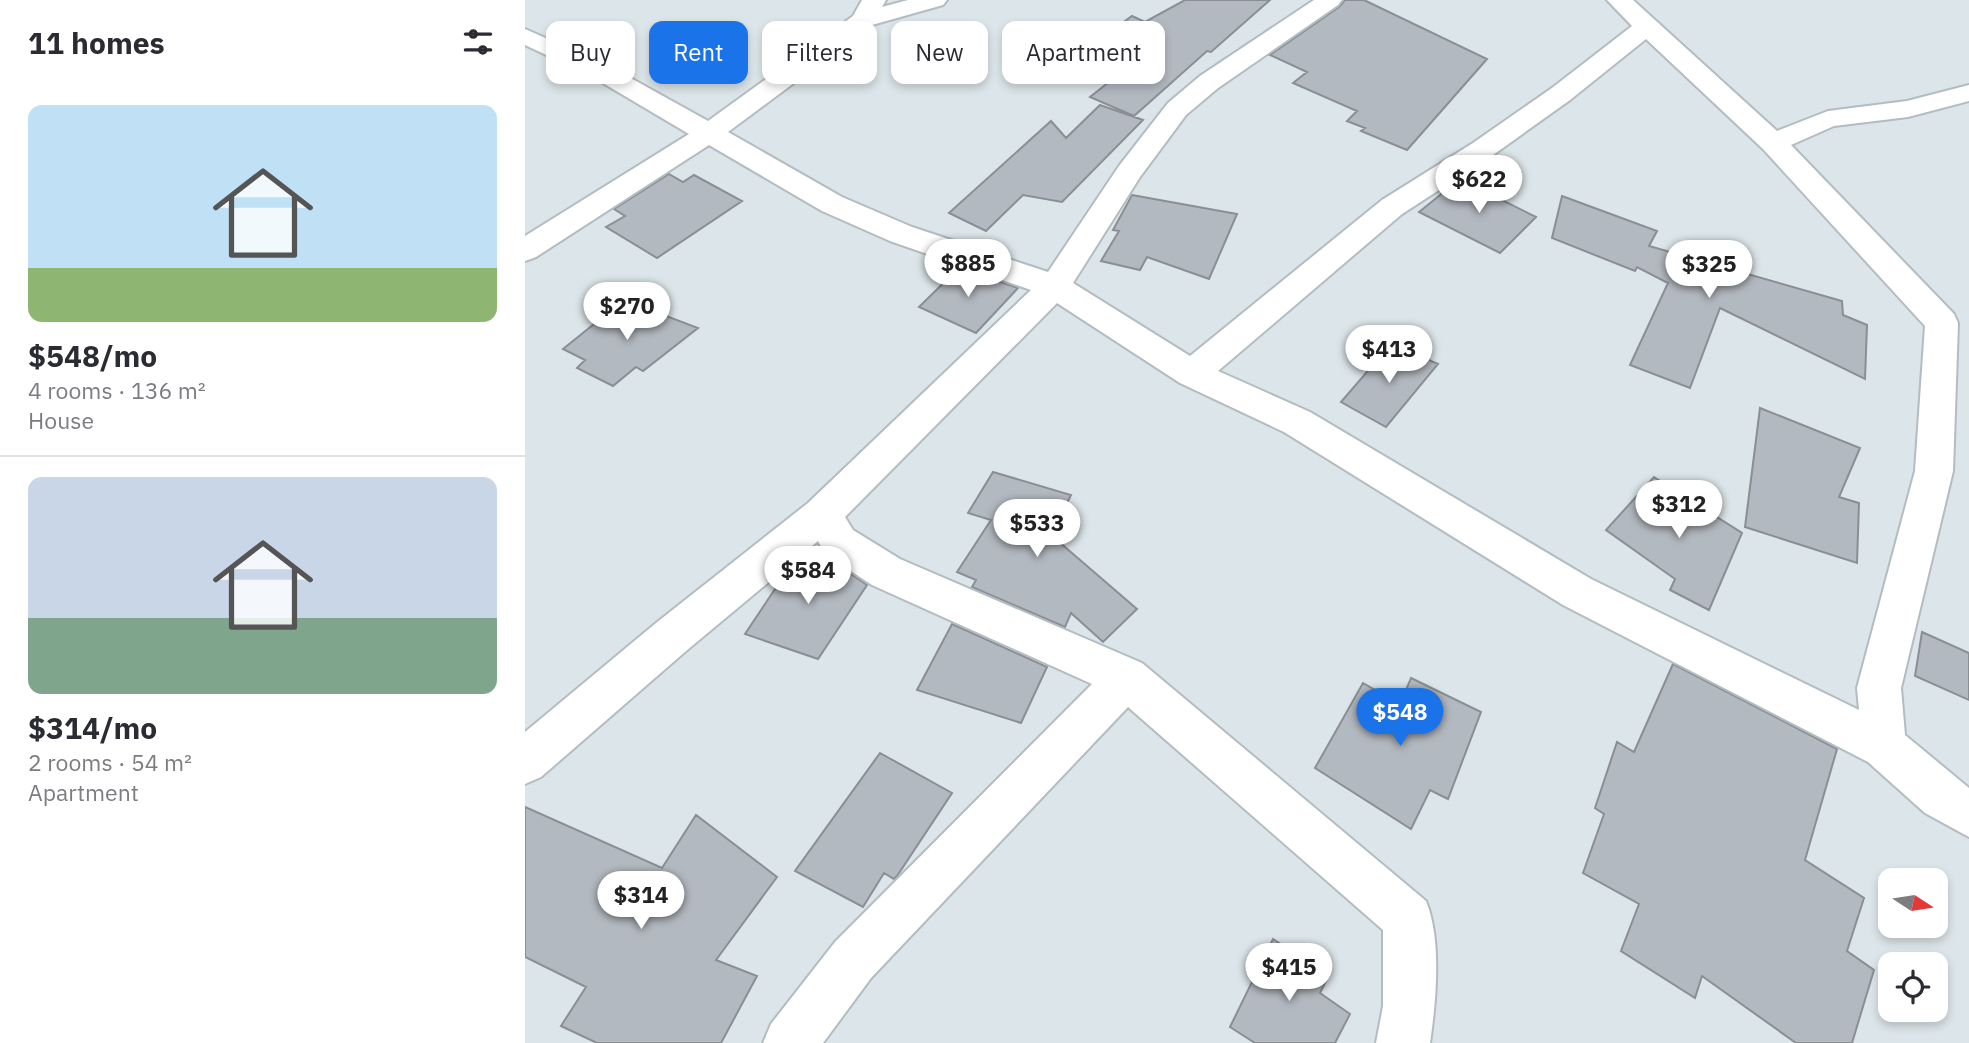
<!DOCTYPE html>
<meta charset="utf-8">
<style>
:root{--surface:#fff;--page:#f7f7f7;--text:#2b2b33;--muted:#7c7c81;--line:#e1e1e2;--accent:#1a73e8}
body{margin:0;font-family:"IBM Plex Sans",sans-serif;background:var(--page);color:var(--text);height:100vh;display:flex;flex-direction:column;font-size:26px;white-space:nowrap}
*{box-sizing:border-box;margin:0}
p{font-size:23px;color:var(--muted)}
.icon{flex:none;width:38px;height:38px;fill:none;stroke:currentColor;stroke-width:2;stroke-linecap:round;stroke-linejoin:round}
.map{position:relative;flex:1;overflow:hidden}
.side{display:flex;flex-direction:column;background:var(--surface);width:525px}
.side>*{flex:none}
.top-card{position:absolute;left:21px;top:21px;width:665px;height:63px;display:flex;gap:14px}
.needle{width:46px;rotate:102deg}
.tools{position:absolute;left:1353px;top:868px;display:grid;gap:14px}
.tools a{display:grid;place-items:center;width:70px;height:70px;border-radius:14px;background:var(--surface);box-shadow:0 4px 10px #0003;font-size:35px}
.price{position:absolute;translate:-50% -60px;padding:0 16px;border-radius:24px;background:#fff;color:#222;font-size:23px;line-height:46px;filter:drop-shadow(0 2px 4px #0008)}
.price::after{content:'';position:absolute;left:50%;top:42px;width:21px;height:16px;margin-left:-10px;background:inherit;clip-path:polygon(0 0,100% 0,50% 100%)}
.price.current{background:var(--accent);color:#fff}
ul{padding:0;list-style:none}
li{display:grid;align-content:center;gap:14px;height:371px;padding:0 28px}
li+li{border-top:2px solid var(--line)}
li span{display:grid;place-items:center;height:217px;border-radius:14px;color:#555}
li>.icon{margin-inline-start:auto}
span .icon{width:126px;height:126px;fill:#fffc;stroke-width:1}
li b{font-size:30px}
h2{display:flex;justify-content:space-between;align-items:center;height:84px;padding:0 28px;font-size:30px}
.chip{padding:0 24px;border-radius:14px;background:var(--surface);box-shadow:0 4px 10px #0003;font-size:24px;line-height:63px}
.chip.current{background:var(--accent);color:#fff}
main{display:flex;flex:1;min-height:0}
.map>svg:first-child{display:block}
</style>
<main>
<section class="side">
<h2>11 homes<svg class="icon" aria-label="filters" viewBox="0 0 24 24"><path d="M4 7h16M4 17h16"/><circle cx="9" cy="7" r="2"/><circle cx="15" cy="17" r="2"/></svg></h2>
<ul>
<li><span style="background:linear-gradient(#bfe0f5 75%,#8fb573 0)"><svg class="icon" aria-label="home" viewBox="0 0 24 24"><path d="M3 11l9-7 9 7M6 9v11h12V9"/></svg></span><div><b>$548/mo</b><p>4 rooms · 136 m²</p><p>House</p></div></li>
<li><span style="background:linear-gradient(#c9d6e8 65%,#7fa58c 0)"><svg class="icon" aria-label="home" viewBox="0 0 24 24"><path d="M3 11l9-7 9 7M6 9v11h12V9"/></svg></span><div><b>$314/mo</b><p>2 rooms · 54 m²</p><p>Apartment</p></div></li>
</ul>
</section>
<div class="map">
<svg width="1444" height="1043" viewBox="0 0 1444 1043">
<rect width="100%" height="100%" fill="#dce5e9"/>
<!-- building -->
<path fill="#b3b9c0" stroke="#898f95" stroke-width="2" d="M660,0h85l-59,52 -4,-1 -73,65 -44,-19 43,-34 -11,-4 5,-4 -31,-13 36,-26 13,6z
M820,0h19l123,59 -80,91 -46,-19 4,-3 -18,-7 10,-10 -64,-28 14,-11 -37,-17 69,-48z
M575,105l43,15 -81,82 -39,-7 -37,36 -37,-18 102,-92 15,17z
M144,174l14,8 11,-7 48,26 -85,57 -51,-31 19,-11 -11,-7z
M935,179l76,38 -36,36 -81,-41z
M607,195l105,19 -28,65 -62,-22 -7,13 -39,-9 18,-30 -6,-1z
M1037,196l95,35 -8,15 193,55 1,14 24,10 -2,54 -145,-71 -30,80 -60,-23 38,-82 -31,-16 -2,4 -83,-33z
M434,268l59,20 -42,45 -57,-26z
M99,300l74,28 -55,43 -7,-4 -23,19 -36,-18 8,-8 -22,-11z
M866,344l47,20 -52,63 -45,-25z
M1235,408l100,40 -21,49 20,6 -2,60 -112,-36z
M468,472l78,23 -20,40 86,74 -34,33 -32,-29 -6,14 -93,-40 4,-7 -19,-8 34,-52 -23,-7z
M1129,477l88,56 -33,77 -39,-20 5,-11 -69,-49z
M283,553l22,7 37,25 -49,74 -73,-25 44,-66z
M427,624l95,43 -26,56 -104,-33z
M1397,632l47,21v47l-54,-24z
M1148,664l164,85 -32,111 59,38 -17,53 27,19 -22,73h-56l-94,-67 -7,22 -74,-47 18,-47 -56,-31 21,-59 -9,-6 22,-66 17,10z
M886,678l70,34 -33,87 -18,-9 -19,39 -96,-61 48,-85 37,21z
M355,753l72,40 -55,83 -3,3 -10,-6 -21,34 -68,-36z
M0,807l137,61 34,-53 81,62 -61,83 41,16 -36,67h-124l-36,-17 25,-39 -61,-30z
M748,939l56,36 -9,18 30,21 -15,29h-80l-25,-16z"/>
<g fill="none" stroke-linecap="round" stroke-linejoin="round">
<!-- minor casing -->
<g stroke="#b3bcc1" stroke-width="4">
<path id="minor" d="M337,0h24l-4,7 26,-7h39l-4,5 -71,20 -144,107 114,65 70,30 136,45 71,-106 49,-63 32,-27 114,-76h28l-4,5 -120,83 -32,27 -46,62 -67,106 117,73 192,-156 91,-57 79,-55 80,-62 -25,-26h26l144,131 51,-20 79,-10 62,-16v16l-61,16 -74,9 -43,19 163,169 4,9 -5,148 -52,217 4,47 64,53v49l-44,-24 -57,-51 -305,-157 -279,-173 -104,-49 -123,-80 -212,214 8,13 47,29 242,104 284,238c16,39 10,101 4,142h-54l7,-37v-76l-255,-223 -257,271 -48,65h-60l8,-19 64,-82 257,-258 -220,-99 -47,-31 -7,-13 -132,110 -145,126 -16,7v-52l131,-109 152,-120 223,-213 -141,-49 -68,-30 -113,-66 -173,112 -11,4v-25l164,-102 -98,-58 -66,-31v-16l84,37 99,55 145,-105zM1121,39l117,110 162,177 -10,145 -58,217 2,22 -268,-131 -281,-167 -92,-41 184,-157 91,-59 77,-55z"/>
</g>
<!-- minor -->
<use href="#minor" fill="#fff" fill-rule="evenodd"/>
</g>
</svg>
<div class="tools">
<a><svg class="needle" viewBox="-14 -14 28 28"><path d="M0-13l5 13h-10z" fill="#e53935"/><path d="M0 13l5-13h-10z" fill="#7c7c81"/></svg></a>
<a><svg class="icon" aria-label="locate" viewBox="0 0 24 24"><circle cx="12" cy="12" r="6"/><path d="M12 2v4M12 18v4M2 12h4M18 12h4"/></svg></a>
</div>
<b class="price" style="left:954px;top:215px">$622</b>
<b class="price" style="left:443px;top:299px">$885</b>
<b class="price" style="left:1184px;top:300px">$325</b>
<b class="price" style="left:102px;top:342px">$270</b>
<b class="price" style="left:864px;top:385px">$413</b>
<b class="price" style="left:1154px;top:540px">$312</b>
<b class="price" style="left:512px;top:559px">$533</b>
<b class="price" style="left:283px;top:606px">$584</b>
<b class="price current" style="left:875px;top:748px">$548</b>
<b class="price" style="left:116px;top:931px">$314</b>
<b class="price" style="left:764px;top:1003px">$415</b>
<div class="top-card">
<a class="chip">Buy</a>
<a class="chip current">Rent</a>
<a class="chip">Filters</a>
<a class="chip">New</a>
<a class="chip">Apartment</a>
</div>
</div>
</main>
